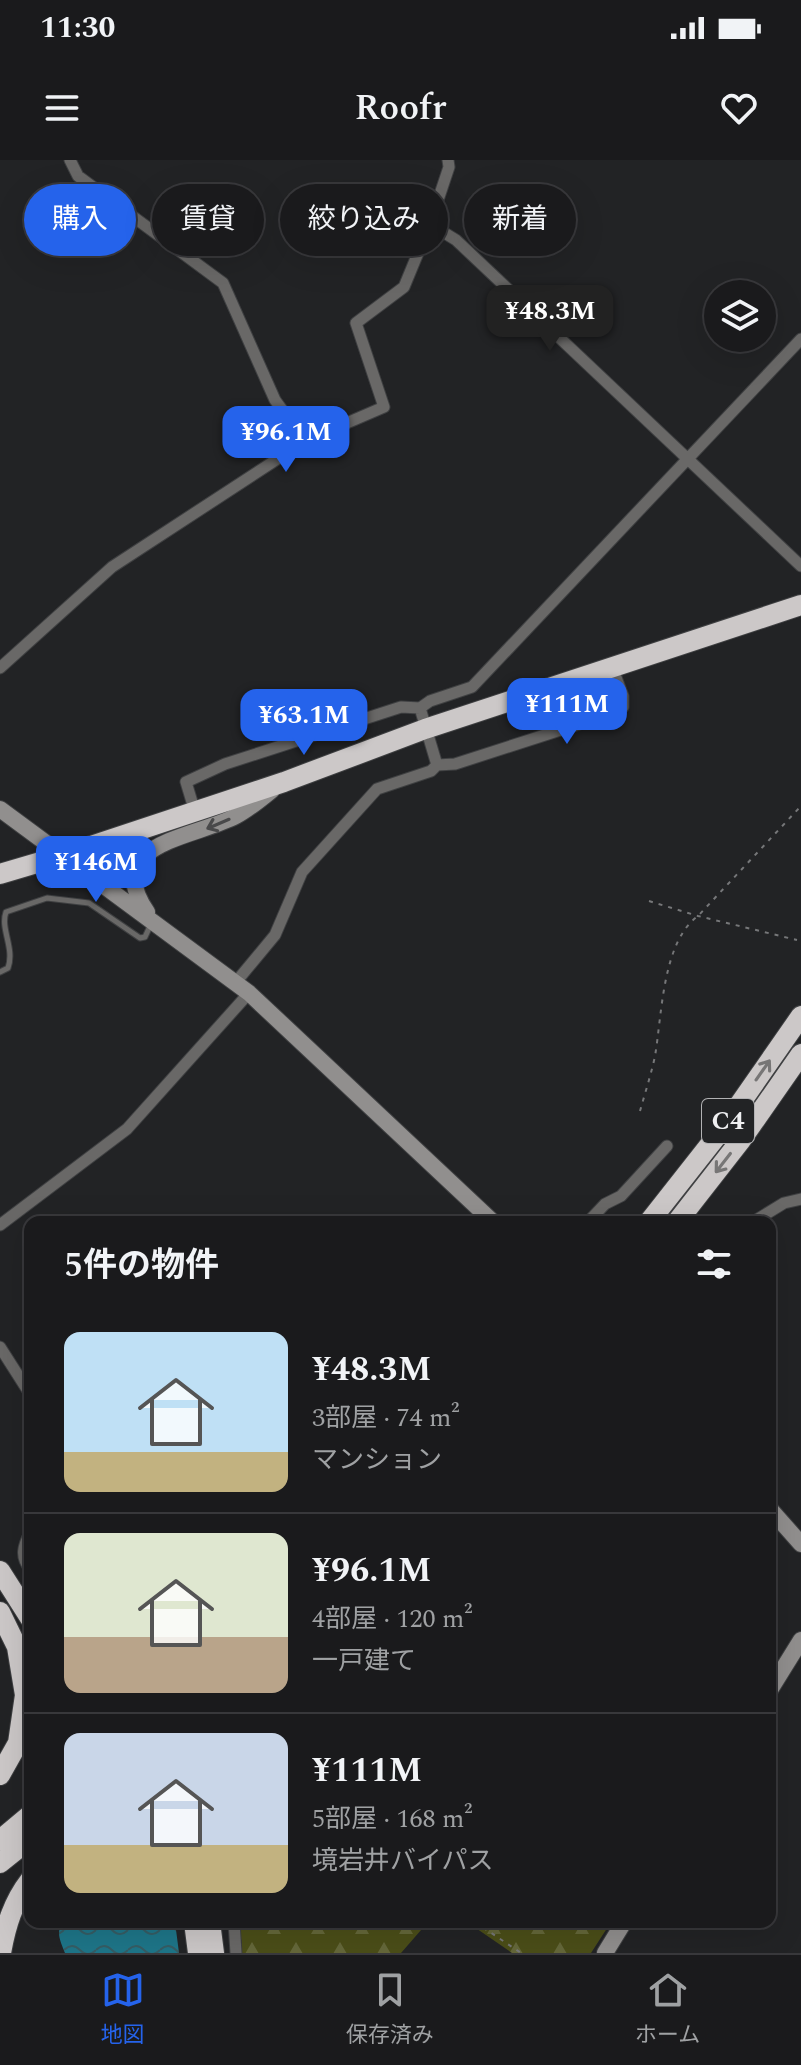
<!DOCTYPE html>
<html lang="ja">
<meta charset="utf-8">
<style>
:root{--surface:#1a1a1c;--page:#232325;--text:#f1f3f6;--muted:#9fa1a3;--line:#38383b;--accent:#2563eb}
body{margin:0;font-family:Spectral,"Noto Sans JP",serif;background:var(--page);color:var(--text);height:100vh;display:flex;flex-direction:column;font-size:30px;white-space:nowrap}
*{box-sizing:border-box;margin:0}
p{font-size:26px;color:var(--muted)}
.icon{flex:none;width:44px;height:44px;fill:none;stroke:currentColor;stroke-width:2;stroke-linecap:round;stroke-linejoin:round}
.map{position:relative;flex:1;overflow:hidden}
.drawer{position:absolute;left:24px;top:1056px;width:752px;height:712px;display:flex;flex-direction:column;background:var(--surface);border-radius:16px;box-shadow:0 8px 32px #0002,0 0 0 2px var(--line)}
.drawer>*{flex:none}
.hud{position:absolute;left:24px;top:24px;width:754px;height:72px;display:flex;gap:16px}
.controls{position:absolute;left:704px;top:120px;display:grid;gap:16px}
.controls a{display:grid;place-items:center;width:72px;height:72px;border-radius:50%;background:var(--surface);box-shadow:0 8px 32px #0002,0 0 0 2px var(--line);font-size:40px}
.price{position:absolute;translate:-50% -68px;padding:0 18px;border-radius:16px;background:var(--accent);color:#fff;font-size:26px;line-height:52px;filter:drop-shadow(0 2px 4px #0008)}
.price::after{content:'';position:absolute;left:50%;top:48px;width:24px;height:18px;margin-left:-12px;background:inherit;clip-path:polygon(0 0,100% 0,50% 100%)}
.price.on{background:#222;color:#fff}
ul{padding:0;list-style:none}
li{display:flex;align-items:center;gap:24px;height:200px;padding:0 40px}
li+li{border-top:2px solid var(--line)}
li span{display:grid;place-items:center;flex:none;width:224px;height:160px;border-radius:16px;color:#555}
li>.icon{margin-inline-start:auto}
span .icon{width:96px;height:96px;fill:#fffc;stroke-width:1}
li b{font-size:34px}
h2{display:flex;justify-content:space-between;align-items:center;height:96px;padding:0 40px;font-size:34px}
.tag{padding:0 28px;border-radius:36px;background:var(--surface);box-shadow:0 8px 32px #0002,0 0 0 2px var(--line);font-size:28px;line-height:72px}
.tag.on{background:var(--accent);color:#fff}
.status{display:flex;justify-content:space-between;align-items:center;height:56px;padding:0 40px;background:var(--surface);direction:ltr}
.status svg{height:22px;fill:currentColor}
header{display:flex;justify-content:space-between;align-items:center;height:104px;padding:0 40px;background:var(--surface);font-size:36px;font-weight:600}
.tab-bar{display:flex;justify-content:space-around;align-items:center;height:112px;border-top:2px solid var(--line);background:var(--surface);font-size:22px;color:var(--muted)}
.tab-bar a{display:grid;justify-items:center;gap:4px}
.tab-bar .on{color:var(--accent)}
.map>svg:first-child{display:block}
</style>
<div class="status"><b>11:30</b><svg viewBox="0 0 49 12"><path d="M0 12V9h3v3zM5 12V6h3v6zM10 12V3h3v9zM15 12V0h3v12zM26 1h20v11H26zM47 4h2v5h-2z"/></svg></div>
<header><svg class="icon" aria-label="menu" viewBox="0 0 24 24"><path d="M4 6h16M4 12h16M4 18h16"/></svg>Roofr<svg class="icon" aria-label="heart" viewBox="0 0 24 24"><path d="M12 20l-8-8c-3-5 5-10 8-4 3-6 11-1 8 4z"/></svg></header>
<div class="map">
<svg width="801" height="1793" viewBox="0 0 801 1793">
<defs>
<pattern id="forest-firs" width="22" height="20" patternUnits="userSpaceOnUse" patternTransform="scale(2)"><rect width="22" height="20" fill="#4b4e18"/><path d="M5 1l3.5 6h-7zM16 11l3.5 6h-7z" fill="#65683a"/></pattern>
<pattern id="water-waves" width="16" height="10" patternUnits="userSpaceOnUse" patternTransform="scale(2)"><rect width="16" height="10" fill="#1e7689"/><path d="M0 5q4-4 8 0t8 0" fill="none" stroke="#355d65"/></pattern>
</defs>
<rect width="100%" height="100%" fill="#222325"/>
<!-- forest -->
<path fill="url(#forest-firs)" d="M237,1762h191l-27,31h-160l1,-10z
M467,1762h144l-20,31h-79z"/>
<!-- water -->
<path fill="url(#water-waves)" d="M63,1762h112l4,31h-114c-4,-11 -10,-21 -2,-31z"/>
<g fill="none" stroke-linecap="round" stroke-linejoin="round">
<!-- lane casing -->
<g stroke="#3f4042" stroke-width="7">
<path id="lane" d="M0,812l8,-4c7,-20 -8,-39 -2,-56l41,-14 42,5 51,35 5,-1 6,-13"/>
</g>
<!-- street casing -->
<g stroke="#3f4042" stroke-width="13">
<path id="street" d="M70,0l8,16 145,107 52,117 30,41
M430,64l26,16 345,326
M0,508l112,-101 193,-126 79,-34 -28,-84 48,-36 26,-63 19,-57 -1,-7
M437,605l18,-1 155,-50 13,-7v-11l-11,-29
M195,652l-9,-30 39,-18 176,-57 19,1
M236,822l39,-47 27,-63 75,-83 54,-18 6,-6 -17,-57 10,-7 42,-14 329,-348
M588,1062l17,-18 16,-8 46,-50
M753,1062l31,-19 17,-4
M0,1065l127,-96 122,-136
M0,1187l30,47
M30,1373c-7,13 -10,24 0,36
M234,1762l2,31"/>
</g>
<!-- secondary casing -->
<g stroke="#3f4042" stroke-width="18">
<path id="secondary" d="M0,649l249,184 244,229
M147,752c-47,-69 47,-74 89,-96 13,-7 25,-17 36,-26
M770,1349l31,35
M770,1530l31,-50
M605,1793l19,-31"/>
</g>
<!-- highway casing -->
<g stroke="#3f4042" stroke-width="22">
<path id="highway" d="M0,714l64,-19 220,-73 141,-53 376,-124
M649,1062l74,-94 78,-112
M677,1062l64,-82 60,-86
M0,1411l30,47
M0,1452l17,35 8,48 -7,48 -18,32
M0,1680l30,-25
M0,1703l30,-24
M194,1762l4,31
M210,1762l4,31
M1,1793c5,-28 12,-51 29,-73"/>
</g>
<!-- path -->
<path stroke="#767779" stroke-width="2" stroke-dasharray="4 6" stroke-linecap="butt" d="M649,741l49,15 99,24
M640,951c5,-18 11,-36 15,-55 7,-40 7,-114 43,-140l103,-110
M475,1762l46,31"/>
<!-- lane -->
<use href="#lane" stroke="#696867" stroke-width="5"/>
<!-- street -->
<use href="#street" stroke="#696867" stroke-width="11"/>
<!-- secondary -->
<use href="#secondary" stroke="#918f8e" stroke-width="16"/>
<!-- highway -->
<use href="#highway" stroke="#ccc8c8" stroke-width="20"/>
</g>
<!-- one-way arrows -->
<defs><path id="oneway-shaft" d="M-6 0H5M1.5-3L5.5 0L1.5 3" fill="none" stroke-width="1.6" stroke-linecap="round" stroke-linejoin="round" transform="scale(2)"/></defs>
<use stroke="#49494a" href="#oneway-shaft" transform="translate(218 664) rotate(157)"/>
<g stroke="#777676">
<use href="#oneway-shaft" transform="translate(763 910) rotate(-55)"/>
<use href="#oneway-shaft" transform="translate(723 1003) rotate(128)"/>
</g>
<g text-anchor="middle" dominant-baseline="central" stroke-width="6" stroke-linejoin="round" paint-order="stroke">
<!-- shield labels -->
<rect fill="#222325" stroke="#b2b2b4" stroke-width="2" x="702" y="939" width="52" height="44" rx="6"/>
<g font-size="26" font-weight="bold" fill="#efeff1">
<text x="728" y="961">C4</text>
</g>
</g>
</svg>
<div class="controls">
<a><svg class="icon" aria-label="layers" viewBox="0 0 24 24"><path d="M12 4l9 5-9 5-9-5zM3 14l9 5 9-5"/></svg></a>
</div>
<b class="price on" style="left:550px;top:193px">¥48.3M</b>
<b class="price" style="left:286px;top:314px">¥96.1M</b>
<b class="price" style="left:567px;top:586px">¥111M</b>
<b class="price" style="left:304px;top:597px">¥63.1M</b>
<b class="price" style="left:96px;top:744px">¥146M</b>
<div class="hud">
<a class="tag on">購入</a>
<a class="tag">賃貸</a>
<a class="tag">絞り込み</a>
<a class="tag">新着</a>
</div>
<section class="drawer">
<h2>5件の物件<svg class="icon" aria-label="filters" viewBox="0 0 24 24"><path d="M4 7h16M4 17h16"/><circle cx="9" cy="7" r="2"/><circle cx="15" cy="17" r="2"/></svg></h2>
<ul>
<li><span style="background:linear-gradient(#bfe0f5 75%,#c2b280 0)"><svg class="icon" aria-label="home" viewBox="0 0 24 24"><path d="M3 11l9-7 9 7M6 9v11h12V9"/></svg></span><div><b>¥48.3M</b><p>3部屋 · 74 m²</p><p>マンション</p></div></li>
<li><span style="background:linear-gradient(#dfe7d0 65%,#b9a48a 0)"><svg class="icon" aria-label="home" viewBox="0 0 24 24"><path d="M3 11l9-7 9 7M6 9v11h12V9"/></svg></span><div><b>¥96.1M</b><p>4部屋 · 120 m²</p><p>一戸建て</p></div></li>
<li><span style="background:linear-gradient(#c9d6e8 70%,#c2b280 0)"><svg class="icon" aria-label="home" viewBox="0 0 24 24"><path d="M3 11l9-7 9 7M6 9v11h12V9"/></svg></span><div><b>¥111M</b><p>5部屋 · 168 m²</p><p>境岩井バイパス</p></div></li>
</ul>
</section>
</div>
<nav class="tab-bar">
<a class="on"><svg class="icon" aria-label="map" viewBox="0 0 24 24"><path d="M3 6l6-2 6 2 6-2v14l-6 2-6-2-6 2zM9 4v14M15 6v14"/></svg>地図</a>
<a><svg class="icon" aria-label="saved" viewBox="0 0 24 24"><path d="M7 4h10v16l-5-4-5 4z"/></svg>保存済み</a>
<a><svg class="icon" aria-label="home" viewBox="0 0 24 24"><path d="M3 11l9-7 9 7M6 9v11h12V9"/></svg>ホーム</a>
</nav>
